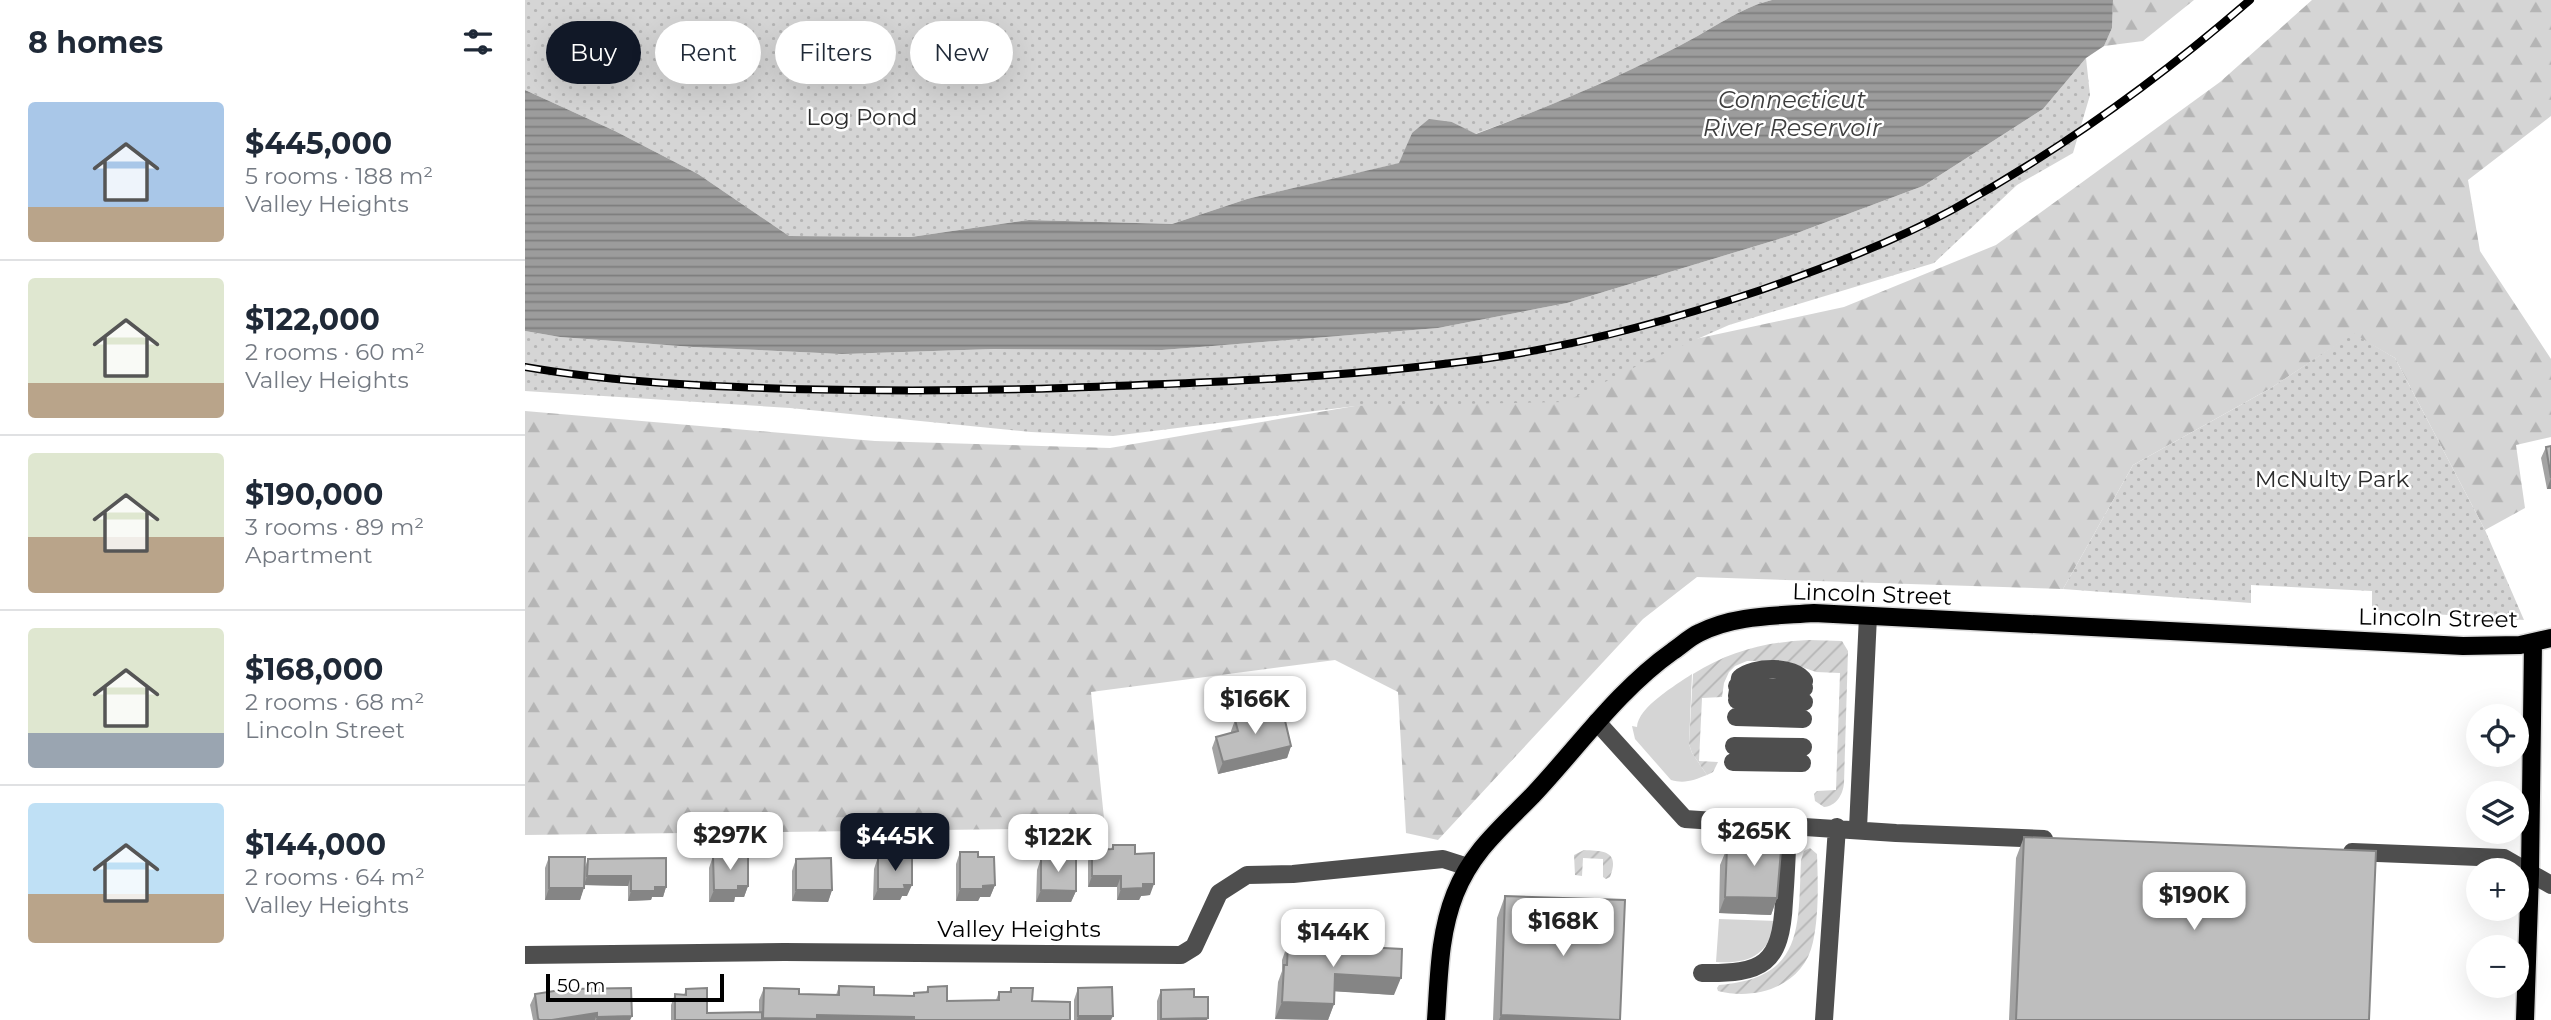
<!DOCTYPE html>
<meta charset="utf-8">
<style>
:root{--surface:#fff;--page:#f6f6f7;--text:#1f2937;--muted:#747a83;--line:#e0e1e3;--accent:#111827}
body{margin:0;font-family:Montserrat,sans-serif;background:var(--page);color:var(--text);height:100vh;display:flex;flex-direction:column;font-size:26px;white-space:nowrap}
*{box-sizing:border-box;margin:0}
p{font-size:23px;color:var(--muted)}
.icon{flex:none;width:38px;height:38px;fill:none;stroke:currentColor;stroke-width:2;stroke-linecap:round;stroke-linejoin:round}
.map{position:relative;flex:1;overflow:hidden}
.panel{display:flex;flex-direction:column;background:var(--surface);width:525px}
.panel>*{flex:none}
.top-card{position:absolute;left:21px;top:21px;width:665px;height:63px;display:flex;gap:14px}
.fabs{position:absolute;left:1941px;top:704px;display:grid;gap:14px}
.fabs a{display:grid;place-items:center;width:63px;height:63px;border-radius:50%;background:var(--surface);box-shadow:0 7px 28px #0002;font-size:35px}
.scale{position:absolute;left:21px;bottom:18px;width:178px;box-sizing:border-box;padding-left:7px;border:4px solid #000;border-top:0;font-size:19px;line-height:24px;white-space:nowrap;color:#000;-webkit-text-stroke:5px #fff;paint-order:stroke}
.price{position:absolute;translate:-50% -60px;padding:0 16px;border-radius:14px;background:#fff;color:#222;font-size:23px;line-height:46px;filter:drop-shadow(0 2px 4px #0008)}
.price::after{content:'';position:absolute;left:50%;top:42px;width:21px;height:16px;margin-left:-10px;background:inherit;clip-path:polygon(0 0,100% 0,50% 100%)}
.price.active{background:var(--accent);color:#fff}
ul{padding:0;list-style:none}
li{display:flex;align-items:center;gap:21px;height:175px;padding:0 28px}
li+li{border-top:2px solid var(--line)}
li span{display:grid;place-items:center;flex:none;width:196px;height:140px;border-radius:7px;color:#555}
li>.icon{margin-inline-start:auto}
span .icon{width:84px;height:84px;fill:#fffc;stroke-width:1}
li b{font-size:30px}
h2{display:flex;justify-content:space-between;align-items:center;height:84px;padding:0 28px;font-size:30px}
.tag{padding:0 24px;border-radius:32px;background:var(--surface);box-shadow:0 7px 28px #0002;font-size:24px;line-height:63px}
.tag.active{background:var(--accent);color:#fff}
main{display:flex;flex:1;min-height:0}
.map>svg:first-child{display:block}
</style>
<main>
<section class="panel">
<h2>8 homes<svg class="icon" aria-label="filters" viewBox="0 0 24 24"><path d="M4 7h16M4 17h16"/><circle cx="9" cy="7" r="2"/><circle cx="15" cy="17" r="2"/></svg></h2>
<ul>
<li><span style="background:linear-gradient(#a9c7e8 75%,#b9a48a 0)"><svg class="icon" aria-label="home" viewBox="0 0 24 24"><path d="M3 11l9-7 9 7M6 9v11h12V9"/></svg></span><div><b>$445,000</b><p>5 rooms · 188 m²</p><p>Valley Heights</p></div></li>
<li><span style="background:linear-gradient(#dfe7d0 75%,#b9a48a 0)"><svg class="icon" aria-label="home" viewBox="0 0 24 24"><path d="M3 11l9-7 9 7M6 9v11h12V9"/></svg></span><div><b>$122,000</b><p>2 rooms · 60 m²</p><p>Valley Heights</p></div></li>
<li><span style="background:linear-gradient(#dfe7d0 60%,#b9a48a 0)"><svg class="icon" aria-label="home" viewBox="0 0 24 24"><path d="M3 11l9-7 9 7M6 9v11h12V9"/></svg></span><div><b>$190,000</b><p>3 rooms · 89 m²</p><p>Apartment</p></div></li>
<li><span style="background:linear-gradient(#dfe7d0 75%,#9aa5b1 0)"><svg class="icon" aria-label="home" viewBox="0 0 24 24"><path d="M3 11l9-7 9 7M6 9v11h12V9"/></svg></span><div><b>$168,000</b><p>2 rooms · 68 m²</p><p>Lincoln Street</p></div></li>
<li><span style="background:linear-gradient(#bfe0f5 65%,#b9a48a 0)"><svg class="icon" aria-label="home" viewBox="0 0 24 24"><path d="M3 11l9-7 9 7M6 9v11h12V9"/></svg></span><div><b>$144,000</b><p>2 rooms · 64 m²</p><p>Valley Heights</p></div></li>
</ul>
</section>
<div class="map">
<svg width="2026" height="1020" viewBox="0 0 2026 1020">
<defs>
<pattern id="forest-firs" width="22" height="20" patternUnits="userSpaceOnUse" patternTransform="scale(1.75)"><rect width="22" height="20" fill="#d5d5d5"/><path d="M5 1l3.5 6h-7zM16 11l3.5 6h-7z" fill="#b5b5b5"/></pattern>
<pattern id="park-dots" width="8" height="8" patternUnits="userSpaceOnUse" patternTransform="scale(1.75)"><rect width="8" height="8" fill="#d5d5d5"/><path d="M2 2h.1M6 6h.1" fill="none" stroke="#b5b5b5" stroke-width="1.8" stroke-linecap="round"/></pattern>
<pattern id="garden-furrows" width="10" height="10" patternUnits="userSpaceOnUse" patternTransform="scale(1.75)"><rect width="10" height="10" fill="#d5d5d5"/><path d="M-1 1l2-2M0 10L10 0M9 11l2-2" fill="none" stroke="#b5b5b5"/></pattern>
<pattern id="water-rules" width="6" height="5" patternUnits="userSpaceOnUse" patternTransform="scale(1.75)"><rect width="6" height="5" fill="#9c9c9c"/><path d="M0 2.5h6" fill="none" stroke="#7d7d7d"/></pattern>
</defs>
<rect width="100%" height="100%" fill="#fff"/>
<!-- grass -->
<path fill="#d5d5d5" d="M1167,674l-3,70 3,9 15,22c-13,5 -22,9 -36,5l-36,-41 -3,-13 5,1c1,-20 39,-42 55,-53z
M1194,919l58,2c-10,34 -26,43 -61,41z"/>
<!-- forest -->
<path fill="url(#forest-firs)" d="M1588,0h81l-51,41 -39,5 8,-18z
M1787,0h239v116l-83,64 12,71 71,108v78l-35,8 9,63 -40,22 -90,-172 -42,-24 -82,54 -138,77 -70,124 -366,-12 -54,42 -205,221 -32,-7 -8,-141 -63,-32 -244,32 14,136 -580,7v-424l350,30 235,7 385,-66 349,-75 152,-62 224,-163z"/>
<!-- park -->
<path fill="url(#park-dots)" d="M0,0h1247c-33,8 -61,30 -91,45 -66,34 -135,63 -206,89l-23,-12 -40,11 -12,30 -153,36 -75,25 -143,-4 -118,17 -122,-1 -91,-62 -83,-43 -90,-41z
M1561,58l4,37 -17,58 -56,32 -83,78 -205,62 -84,37 -80,40 -209,4 -243,30 -82,-4 -241,-24 -265,-17v-60l35,6 133,10 149,7 152,-5 168,1 276,-22 129,-25 222,-67 134,-50 120,-77z
M1828,333l42,25 90,172 39,90 -152,-10v-19l-121,-6v18l-188,-14 70,-124 138,-77z"/>
<!-- garden -->
<path fill="url(#garden-furrows)" d="M1284,640l33,1 6,10 -4,132c-1,12 -8,23 -20,24l-9,-6 -1,-7 3,-3 19,-1 4,-117 -24,-1 -31,-11h-38l-12,5 -6,6 -5,11 -2,14 -20,1 -3,63 19,1 -5,10 -6,3 -15,-22 -3,-9 4,-70c37,-23 73,-32 116,-34z
M1285,848l7,6c1,28 2,61 -4,88 -9,43 -55,59 -95,49l-1,-3 2,-3c85,-7 79,-57 82,-125l3,-9z
M1059,850c20,1 36,1 26,27l-4,2 -3,-2v-18l-20,-1 -1,18 -7,-1 -1,-20z"/>
<!-- water -->
<path fill="url(#water-rules)" d="M1247,0h341l-1,28 -8,18 -18,12 -43,51 -120,77 -134,50 -222,67 -129,25 -276,22 -168,-1 -152,5 -149,-7 -133,-10 -35,-6v-241l90,41 83,43 91,62 122,1 118,-17 143,4 75,-25 152,-36 13,-30 17,-14 23,3 24,12c70,-26 139,-55 205,-89 30,-15 58,-37 91,-45z"/>
<g fill="none" stroke-linecap="round" stroke-linejoin="round">
<!-- major casing -->
<g stroke="#dbdbdb" stroke-width="21">
<path id="major" d="M911,1020c3,-42 3,-86 19,-126 17,-43 46,-66 78,-99 46,-49 85,-105 140,-144 9,-6 17,-14 26,-18 35,-18 76,-17 115,-20l649,33 57,-1 31,-7
M2000,1020l5,-146 3,-231"/>
</g>
<!-- minor -->
<path stroke="#4e4e4e" stroke-width="18" d="M1212,686l67,2
M1212,696l3,-18c13,-12 55,-13 64,3
M1212,700l67,2
M1211,717l67,2
M1072,722l88,97 211,14 148,6
M1209,746l69,1
M1208,762l69,1
M1333,828l10,-212
M1827,852l152,6 47,27
M0,955l259,-3 397,3 13,-8 25,-54 28,-18 46,-1 150,-15 25,8
M1177,973c61,1 79,-8 82,-72 2,-25 3,-50 4,-76
M1299,1020l13,-193"/>
<!-- major -->
<use href="#major" stroke="#000" stroke-width="18"/>
<!-- rail casing -->
<g stroke="#000" stroke-width="8">
<path id="rail" d="M0,367c87,15 176,19 264,22 92,2 183,2 274,-1 140,-5 281,-10 420,-29 94,-13 185,-38 275,-68 66,-23 133,-48 194,-81 107,-59 206,-130 298,-210"/>
</g>
<!-- rail -->
<use href="#rail" stroke="#fff" stroke-width="5" stroke-dasharray="16" stroke-linecap="butt"/>
</g>
<!-- wall -->
<path fill="#a3a3a3" d="M2026,446v43h-4l-6,-31 5,-11z
M710,720l56,26 -4,12 -69,16 -6,-26 4,-11 15,-4v-2z
M1215,836l37,62 -6,17 -52,-2 1,-48 7,-17 8,1z
M1499,837l345,183h-360l7,-162z
M588,845l22,9 15,41 -9,1 -2,4h-22v-13h-29v-26l4,-11 19,-1z
M435,852l18,5 17,28 -5,12h-10l-2,4h-22v-37z
M188,856l35,30 -4,11h-9l-1,5h-25v-34z
M24,857l36,10 3,-8 78,28 -3,10h-11l-1,3 -23,1v-15l-44,-1 -4,15h-35v-32z
M353,857l29,39h-5l-2,4h-27l1,-31z
M516,858l35,33 -5,11h-35l1,-32z
M271,859l36,31 -4,12 -36,-1v-30z
M980,896l115,124h-127l4,-102z
M763,943l106,52 -59,-4 -1,13 -6,16 -53,-1 3,-37 4,-11v-11z
M314,986l35,9 39,1 1,-3 12,-1 2,-5 19,14 49,-1 3,-8h10l2,-4 21,13 38,19h-399v-15l4,-11 9,1 2,-6 21,24 52,-1v-12l5,-12 35,6 37,1z
M553,988l33,32h-37v-20z
M636,990l33,7 13,23h-50v-19z
M10,994l97,22 -2,4h-97l-3,-15z"/>
<!-- shaded-wall -->
<path fill="#858585" d="M2026,478v11h-4z
M766,746l-4,12 -69,16 5,-12z
M62,876h44l-3,10 -44,-1z
M567,876h29l-4,11h-29z
M618,884h11l-4,11 -9,1 -2,4h-22l4,-11z
M379,885h8l-5,11h-5l-2,4h-27l5,-11z
M470,885l-5,12h-10l-2,4h-22l4,-12 23,-3z
M213,886h10l-4,11h-9l-1,5h-25l5,-12z
M130,887h11l-3,10h-11l-1,3 -23,1 3,-10z
M24,888h35l-4,12h-35z
M271,890h36l-4,12 -36,-1z
M516,890l35,1 -5,11h-35z
M1200,897l52,1 -6,17 -52,-2z
M810,974l66,4 -7,17 -65,-4z
M757,1002l52,2 -6,16 -53,-1z
M72,1013l-2,7h-43z
M292,1015l97,2 -1,3h-150v-2z
M976,1015l119,5h-121z
M107,1016l-2,4h-34l1,-3z
M553,1016h35l-2,4h-34z
M683,1018l-1,2h-46v-1z"/>
<!-- building -->
<path fill="#bebebe" stroke="#858585" stroke-width="2" d="M2026,446v32l-5,-31z
M757,708l9,38 -68,16 -7,-25 22,-6 -3,-11z
M1215,836l42,2 -5,60 -52,-1 2,-49 12,1z
M1499,837l352,14 -7,169h-353z
M588,845h22v9l19,-1v31h-11v4l-22,1v-13h-29v-26l21,-1z
M435,852h18v5h16l1,28 -12,1v3h-23z
M188,856h35v30h-10v4h-24z
M24,857h36l-1,31h-35z
M353,857h34v28h-8l1,4h-27z
M141,858v29h-11v4h-24v-15h-44l1,-17z
M306,858l1,32h-36v-31z
M516,858l35,1v32l-35,-1z
M980,896l120,4 -5,120 -119,-5z
M763,943l114,6 -1,29 -66,-4 -1,30 -52,-2 2,-37h3z
M314,986l35,1v8l40,1v-3l14,-1v-5l19,-1v15l52,-1v-8h12v-4h22l-1,13 38,1v18h-156v-3l-97,-2v4l-54,-1 1,-30 35,1v5l40,1z
M587,987l1,29h-35v-28z
M106,988l1,28 -35,1v-4l-45,7h-13l-1,-2 -3,-24 32,-5z
M182,988v25l55,-1v8h-87v-26l11,1v-6z
M669,989v8h14v21l-47,1v-29z"/>
<g text-anchor="middle" dominant-baseline="central" stroke-width="5" stroke-linejoin="round" paint-order="stroke">
<!-- park labels -->
<g font-size="23" fill="#2c2c2c" stroke="#fff">
<text x="337" y="117">Log Pond</text>
<text x="1807" y="479">McNulty Park</text>
</g>
<!-- street labels -->
<g font-size="23" fill="#000" stroke="#fff">
<text transform="translate(1347 594) rotate(2)">Lincoln Street</text>
<text transform="translate(1913 618) rotate(1)">Lincoln Street</text>
<text x="494" y="929">Valley Heights</text>
</g>
<!-- water labels -->
<g font-size="24" font-style="italic" fill="#3d3d3d" stroke="#fff">
<text x="1267" y="99">Connecticut<tspan x="1267" dy="28">River Reservoir</tspan></text>
</g>
</g>
</svg>
<div class="fabs">
<a><svg class="icon" aria-label="locate" viewBox="0 0 24 24"><circle cx="12" cy="12" r="6"/><path d="M12 2v4M12 18v4M2 12h4M18 12h4"/></svg></a>
<a><svg class="icon" aria-label="layers" viewBox="0 0 24 24"><path d="M12 4l9 5-9 5-9-5zM3 14l9 5 9-5"/></svg></a>
<a>+</a>
<a>−</a>
</div>
<div class="scale">50 m</div>
<b class="price" style="left:730px;top:736px">$166K</b>
<b class="price" style="left:1229px;top:868px">$265K</b>
<b class="price" style="left:205px;top:872px">$297K</b>
<b class="price active" style="left:370px;top:873px">$445K</b>
<b class="price" style="left:533px;top:874px">$122K</b>
<b class="price" style="left:1669px;top:932px">$190K</b>
<b class="price" style="left:1038px;top:958px">$168K</b>
<b class="price" style="left:808px;top:969px">$144K</b>
<div class="top-card">
<a class="tag active">Buy</a>
<a class="tag">Rent</a>
<a class="tag">Filters</a>
<a class="tag">New</a>
</div>
</div>
</main>
